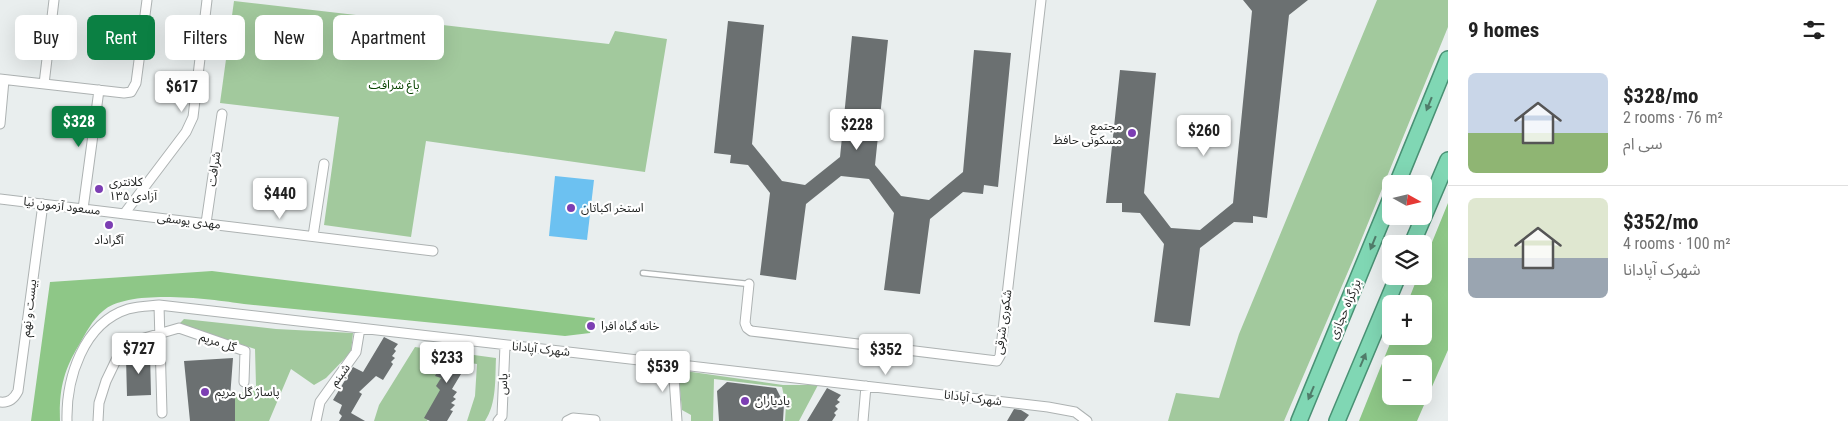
<!DOCTYPE html>
<meta charset="utf-8">
<style>
:root{--surface:#fff;--page:#f2f2f2;--text:#222;--muted:#767676;--line:#e0e0e0;--accent:#0b8043}
body{margin:0;font-family:"Roboto Condensed","Noto Sans Arabic",sans-serif;background:var(--page);color:var(--text);height:100vh;display:flex;flex-direction:column;font-size:19px;white-space:nowrap}
*{box-sizing:border-box;margin:0}
p{font-size:16px;color:var(--muted)}
.icon{flex:none;width:28px;height:28px;fill:none;stroke:currentColor;stroke-width:2;stroke-linecap:round;stroke-linejoin:round}
.map{position:relative;flex:1;overflow:hidden}
.panel{display:flex;flex-direction:column;background:var(--surface);width:400px}
.panel>*{flex:none}
.top-card{position:absolute;left:15px;top:15px;width:475px;height:45px;display:flex;gap:10px}
.needle{width:32px;rotate:98deg}
.fabs{position:absolute;left:1382px;top:175px;display:grid;gap:10px}
.fabs a{display:grid;place-items:center;width:50px;height:50px;border-radius:8px;background:var(--surface);box-shadow:0 5px 20px #0002;font-size:25px}
.price{position:absolute;translate:-50% -42px;padding:0 11px;border-radius:5px;background:#fff;color:#222;font-size:16px;line-height:32px;filter:drop-shadow(0 1px 2px #0008)}
.price::after{content:'';position:absolute;left:50%;top:30px;width:15px;height:11px;margin-left:-8px;background:inherit;clip-path:polygon(0 0,100% 0,50% 100%)}
.price.active{background:var(--accent);color:#fff}
ul{padding:0;list-style:none}
li{display:flex;align-items:center;gap:15px;height:125px;padding:0 20px}
li+li{border-top:1px solid var(--line)}
li span{display:grid;place-items:center;flex:none;width:140px;height:100px;border-radius:8px;color:#555}
li>.icon{margin-inline-start:auto}
span .icon{width:60px;height:60px;fill:#fffc;stroke-width:1}
li b{font-size:21px}
h2{display:flex;justify-content:space-between;align-items:center;height:60px;padding:0 20px;font-size:21px}
.tag{padding:0 18px;border-radius:8px;background:var(--surface);box-shadow:0 5px 20px #0002;font-size:18px;line-height:45px}
.tag.active{background:var(--accent);color:#fff}
main{display:flex;flex:1;min-height:0}
.map>svg:first-child{display:block}
</style>
<main>
<div class="map">
<svg width="1448" height="421" viewBox="0 0 1448 421">
<rect width="100%" height="100%" fill="#e9eeee"/>
<!-- green -->
<path fill="#a2c99d" d="M1377,0h71v27l-95,233 -69,161h-116l8,-28 43,5 20,-64z
M234,1l375,43 6,-13 52,8 -22,133 -219,-31 -15,96 -87,-12 15,-108 -119,-14z
M184,319l92,10 77,4 -2,19 -25,26 -12,7 -23,-16 -22,52h-34v-25l21,-10 -1,-37 -76,-25z
M415,347l81,11c-1,20 1,45 -11,63h-18l8,-25 2,-32 -27,-4 -7,34 -16,27h-53l5,-16z
M678,370l105,15h35l-19,36h-14l1,-16 -4,-18 -68,-8 -1,42h-22v-6l-9,-5z"/>
<!-- forest -->
<path fill="#8ec787" fill-rule="evenodd" d="M1448,203v147l-31,71h-58l34,-85h31v-32h-17l11,-28h6v-14zM1391,364h33v32h-33z
M212,271l383,47 -5,15 -25,3 -321,-32c-32,-5 -116,-16 -141,7 -10,8 -18,23 -24,34 -16,26 -20,46 -19,76h-29l19,-139z"/>
<!-- water -->
<path fill="#6cc1f1" d="M555,176l39,4 -7,60 -38,-4z"/>
<!-- building -->
<path fill="#6b7071" d="M1243,0h65l-19,15 -22,203 -14,-2v7l-19,-1 -34,26 -10,78 -36,-4 10,-78 -24,-31 -18,-1v-9h-16l14,-133 36,3 -12,120 27,35 29,2 33,-27 19,-192z
M728,21l36,4 -12,119 30,37 23,4 35,-28 12,-121 36,4 -13,125 26,31 28,4 34,-28 11,-122 37,3 -13,134 -14,-2 -1,9 -20,-2 -33,27 -10,75 -36,-4 10,-77 -25,-34 -28,-3 -35,28 -10,76 -36,-5 10,-82 -22,-28 -18,-2 1,-8 -17,-2z
M384,337l14,7 -4,5 2,2 -4,5 3,2 -4,4 2,2 -10,16 -7,-4 -17,16 3,2 -11,19 14,8h-26l3,-5 -3,-3 3,-8 -9,-5 20,-33 10,5z
M453,345l10,1 6,3 -4,6 2,2 -4,4 3,2 -5,5 3,1 -12,20 5,3 -4,5 3,2 -5,4 4,2 -5,5 3,1 -6,10h-17l-6,-3 16,-28 -4,-4 5,-8 -6,-2z
M132,353h18l1,42 -24,1 -1,-38z
M233,358l-3,40 5,-2v25h-45l-6,-60z
M727,382l49,6 8,16 -1,17h-64l-2,-30z
M827,388l14,7 -4,5 3,2 -5,4 3,3 -4,4 2,2 -4,6h-25z
M1014,409l7,1 8,5 -5,6h-17z"/>
<g fill="none" stroke-linecap="round" stroke-linejoin="round">
<!-- service casing -->
<g stroke="#adb2b2" stroke-width="7">
<path id="service" d="M643,273l106,11"/>
</g>
<!-- minor casing -->
<g stroke="#adb2b2" stroke-width="11">
<path id="minor" d="M0,79l124,14 7,-1 5,-9 11,-83
M44,84l10,-84
M0,124l4,-44
M0,199l433,52
M83,209l16,-119
M124,214l62,-82 7,-15 14,-117
M206,223l16,-109
M313,236l11,-72
M749,284l-4,39 2,5 4,3 246,30 3,-5 41,-356
M159,305l3,108
M673,363l4,58
M0,402c9,1 14,-3 18,-11l25,-187
M67,421c-1,-42 16,-98 61,-112 10,-3 21,-3 31,-4l889,102 27,5 12,9
M98,421l1,-18 7,-22 12,-25 23,-17 38,-11 66,23 -1,31
M316,421l4,-19 36,-50 4,-24
M498,421l4,-5 3,-71
M567,421l6,-3 22,2
M863,421l3,-35"/>
</g>
<!-- trunk casing -->
<g stroke="#499174" stroke-width="18">
<path id="trunk" d="M1397,184l51,-125
M1412,244l36,-84
M1299,421l92,-223
M1337,421l61,-145"/>
</g>
<!-- service -->
<use href="#service" stroke="#fff" stroke-width="4.5"/>
<!-- minor -->
<use href="#minor" stroke="#fff" stroke-width="9"/>
<!-- trunk -->
<use href="#trunk" stroke="#80d7b4" stroke-width="15"/>
</g>
<!-- one-way arrows -->
<defs><path id="oneway-solid" d="M-6-.8H1V-3.2L6.5 0L1 3.2V.8H-6Z" transform="scale(1.25)"/></defs>
<g fill="#507c6a">
<use href="#oneway-solid" transform="translate(1429 104) rotate(112)"/>
<use href="#oneway-solid" transform="translate(1373 243) rotate(112)"/>
<use href="#oneway-solid" transform="translate(1363 360) rotate(-67)"/>
<use href="#oneway-solid" transform="translate(1311 393) rotate(113)"/>
</g>
<!-- markers -->
<g fill="#7c3eb3" stroke="#fff" stroke-width="2">
<circle cx="1132" cy="133" r="5"/>
<circle cx="99" cy="189" r="5"/>
<circle cx="571" cy="208" r="5"/>
<circle cx="109" cy="225" r="5"/>
<circle cx="591" cy="326" r="5"/>
<circle cx="205" cy="392" r="5"/>
<circle cx="745" cy="401" r="5"/>
</g>
<g text-anchor="middle" dominant-baseline="central" stroke-width="4.5" stroke-linejoin="round" paint-order="stroke">
<!-- park labels -->
<g font-size="12" fill="#0a4503" stroke="#fff">
<text x="394" y="85">باغ شرافت</text>
</g>
<!-- poi labels -->
<g font-size="12" fill="#1f2120" stroke="#fff" text-anchor="start">
<text x="1122" y="126" text-anchor="end">مجتمع<tspan x="1122" dy="14">مسکونی حافظ</tspan></text>
<text x="109" y="182">کلانتری<tspan x="109" dy="14">۱۳۵ آزادی</tspan></text>
<text x="581" y="208">استخر اکباتان</text>
<text x="109" y="240" text-anchor="middle">آگراداد</text>
<text x="601" y="326">خانه گیاه افرا</text>
<text x="215" y="392">پاساژ گل مریم</text>
<text x="755" y="401">یادیاران</text>
</g>
<!-- street labels -->
<g font-size="12" fill="#1f2120" stroke="#fff">
<text transform="translate(214 169) rotate(-82)">شرافت</text>
<text transform="translate(62 206) rotate(7)">مسعود آزمون نیا</text>
<text transform="translate(189 221) rotate(7)">مهدی یوسفی</text>
<text transform="translate(29 308) rotate(-83)">بیست و نهم</text>
<text transform="translate(1345 309) rotate(-67)">بزرگراه حجازی</text>
<text transform="translate(1003 322) rotate(-82)">شکوری شرقی</text>
<text transform="translate(218 342) rotate(19)">گل مریم</text>
<text transform="translate(541 349) rotate(6)">شهرک آپادانا</text>
<text transform="translate(340 375) rotate(-54)">شبنم</text>
<text transform="translate(503 384) rotate(-87)">یاس</text>
<text transform="translate(973 398) rotate(7)">شهرک آپادانا</text>
</g>
</g>
</svg>
<div class="fabs">
<a><svg class="needle" viewBox="-14 -14 28 28"><path d="M0-13l5 13h-10z" fill="#e53935"/><path d="M0 13l5-13h-10z" fill="#767676"/></svg></a>
<a><svg class="icon" aria-label="layers" viewBox="0 0 24 24"><path d="M12 4l9 5-9 5-9-5zM3 14l9 5 9-5"/></svg></a>
<a>+</a>
<a>−</a>
</div>
<b class="price" style="left:182px;top:113px">$617</b>
<b class="price active" style="left:79px;top:148px">$328</b>
<b class="price" style="left:857px;top:151px">$228</b>
<b class="price" style="left:1204px;top:157px">$260</b>
<b class="price" style="left:280px;top:220px">$440</b>
<b class="price" style="left:139px;top:375px">$727</b>
<b class="price" style="left:886px;top:376px">$352</b>
<b class="price" style="left:447px;top:384px">$233</b>
<b class="price" style="left:663px;top:393px">$539</b>
<div class="top-card">
<a class="tag">Buy</a>
<a class="tag active">Rent</a>
<a class="tag">Filters</a>
<a class="tag">New</a>
<a class="tag">Apartment</a>
</div>
</div>
<section class="panel">
<h2>9 homes<svg class="icon" aria-label="filters" viewBox="0 0 24 24"><path d="M4 7h16M4 17h16"/><circle cx="9" cy="7" r="2"/><circle cx="15" cy="17" r="2"/></svg></h2>
<ul>
<li><span style="background:linear-gradient(#c9d6e8 60%,#8fb573 0)"><svg class="icon" aria-label="home" viewBox="0 0 24 24"><path d="M3 11l9-7 9 7M6 9v11h12V9"/></svg></span><div><b>$328/mo</b><p>2 rooms · 76 m²</p><p>سی ام</p></div></li>
<li><span style="background:linear-gradient(#dfe7d0 60%,#9aa5b1 0)"><svg class="icon" aria-label="home" viewBox="0 0 24 24"><path d="M3 11l9-7 9 7M6 9v11h12V9"/></svg></span><div><b>$352/mo</b><p>4 rooms · 100 m²</p><p>شهرک آپادانا</p></div></li>
</ul>
</section>
</main>
